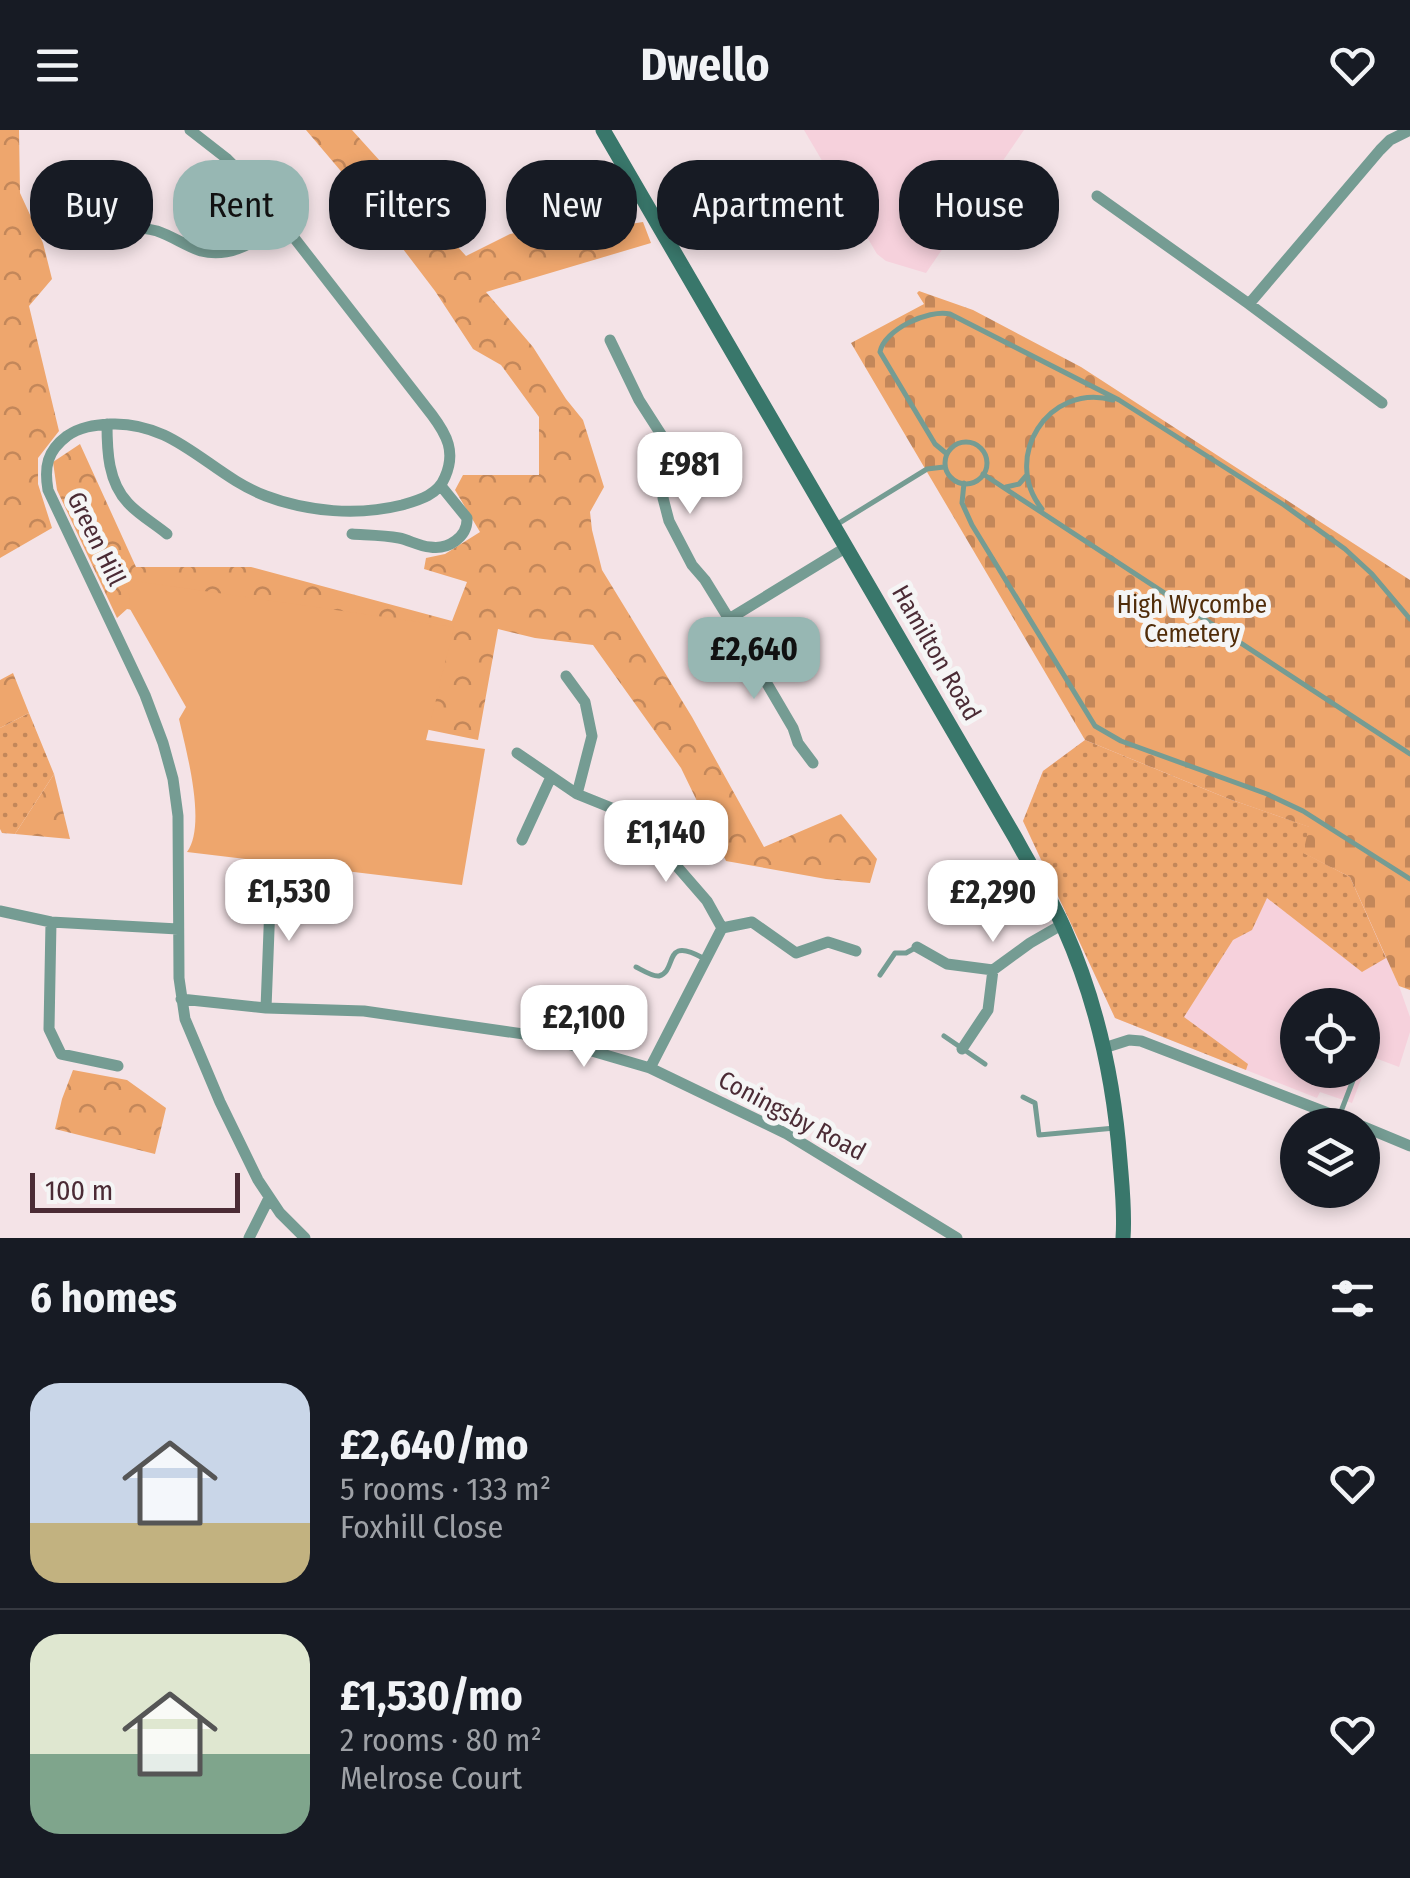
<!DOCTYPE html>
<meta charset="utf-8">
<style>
:root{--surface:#171b24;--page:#20242c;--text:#f1f3f6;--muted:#9ea1a6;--line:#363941;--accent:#97b7b3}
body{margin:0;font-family:"Fira Sans Condensed",sans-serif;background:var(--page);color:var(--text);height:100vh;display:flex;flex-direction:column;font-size:38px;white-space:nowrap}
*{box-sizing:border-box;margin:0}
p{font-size:32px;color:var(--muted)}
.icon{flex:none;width:55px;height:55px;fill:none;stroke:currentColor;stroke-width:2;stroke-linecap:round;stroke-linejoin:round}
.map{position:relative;height:1108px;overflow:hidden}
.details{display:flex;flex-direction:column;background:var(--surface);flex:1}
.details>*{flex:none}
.guide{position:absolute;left:30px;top:30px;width:1350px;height:90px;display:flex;gap:20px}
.controls{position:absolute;left:1280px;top:858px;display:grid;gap:20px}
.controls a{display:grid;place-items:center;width:100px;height:100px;border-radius:50%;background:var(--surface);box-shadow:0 5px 15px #0003;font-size:50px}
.scale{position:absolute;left:30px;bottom:25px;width:210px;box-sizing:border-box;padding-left:10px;border:5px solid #4b2b35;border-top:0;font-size:28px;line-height:35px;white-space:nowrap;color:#4b2b35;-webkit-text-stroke:8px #f5f5f5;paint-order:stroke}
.price{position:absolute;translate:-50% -85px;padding:0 22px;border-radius:20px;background:#fff;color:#222;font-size:32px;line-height:65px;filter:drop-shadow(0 2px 5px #0008)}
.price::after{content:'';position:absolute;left:50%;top:60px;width:30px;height:22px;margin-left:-15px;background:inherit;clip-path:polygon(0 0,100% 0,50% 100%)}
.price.on{background:var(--accent);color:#111}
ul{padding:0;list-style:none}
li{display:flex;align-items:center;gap:30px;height:250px;padding:0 30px}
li+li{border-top:2px solid var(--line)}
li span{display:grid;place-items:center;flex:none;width:280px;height:200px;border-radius:30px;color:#555}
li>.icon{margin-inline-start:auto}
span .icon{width:120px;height:120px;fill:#fffc;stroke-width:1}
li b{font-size:42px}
h2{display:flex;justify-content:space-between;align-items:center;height:120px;padding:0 30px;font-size:42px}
.chip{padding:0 35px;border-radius:40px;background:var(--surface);box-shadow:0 5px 15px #0003;font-size:35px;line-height:90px}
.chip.on{background:var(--accent);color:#111}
header{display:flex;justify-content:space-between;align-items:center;height:130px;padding:0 30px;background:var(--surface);font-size:45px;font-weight:700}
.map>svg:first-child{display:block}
</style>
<header><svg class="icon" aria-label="menu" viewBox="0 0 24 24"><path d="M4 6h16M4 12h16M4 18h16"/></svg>Dwello<svg class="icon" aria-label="heart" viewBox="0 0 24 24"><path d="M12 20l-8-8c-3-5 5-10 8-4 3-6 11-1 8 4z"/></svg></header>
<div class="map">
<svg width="1410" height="1108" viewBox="0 0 1410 1108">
<defs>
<pattern id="grass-dots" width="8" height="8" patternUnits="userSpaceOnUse" patternTransform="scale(2.5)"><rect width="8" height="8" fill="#eea66d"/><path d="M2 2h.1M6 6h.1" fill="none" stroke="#c3875a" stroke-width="1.8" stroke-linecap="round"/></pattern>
<pattern id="forest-crowns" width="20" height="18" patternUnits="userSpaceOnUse" patternTransform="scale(2.5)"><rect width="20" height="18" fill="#eea66d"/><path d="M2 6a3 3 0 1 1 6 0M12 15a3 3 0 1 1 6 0" fill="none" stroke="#c3875a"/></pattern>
<pattern id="cemetery-stones" width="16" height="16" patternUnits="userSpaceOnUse" patternTransform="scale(2.5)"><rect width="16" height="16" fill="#eea66d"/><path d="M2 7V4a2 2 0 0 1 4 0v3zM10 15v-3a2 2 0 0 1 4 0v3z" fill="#c3875a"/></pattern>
</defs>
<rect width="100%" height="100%" fill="#f4e3e7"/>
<!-- built -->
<path fill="#f6d1dc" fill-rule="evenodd" d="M804,0h220l-98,143 -40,-12 -9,-7z
M1085,610l144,59 81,28 -6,26 46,24 49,109 11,31v15l-11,35 -29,-11 -18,47 -32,-11 -3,6 -202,-80 -92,-197 20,-50zM1298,875h64v65h-64z"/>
<!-- grass -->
<path fill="url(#grass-dots)" d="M29,583l25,61 -39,60 -13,-1 -2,-4v-101z
M1085,610l144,59 81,28 -6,26 46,24 36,81 -24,14 -95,-74 -15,32 -19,10 -49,77 64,47 -2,6 -131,-52 -92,-197 20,-50z"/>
<!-- forest -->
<path fill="url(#forest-crowns)" d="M0,0h19l1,63 23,50 9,36 -23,27 30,125 -21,27v26l14,44 -52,30z
M306,0h46l114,126 44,-22 20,-4 43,3 70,-11 8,21 -165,49 47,55 33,52 17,21 21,67 -14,25 2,18 10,40 90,147 72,130 77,-33 36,45 -7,24 -44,-4 -100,-18 -45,-93 -88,-123 -58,-7 -37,-9 -20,111 -102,-21 -201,-101 -48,-9 -10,9 -60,-128 -4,-28 27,-18 56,123h115l201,54 15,-39 -43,-13 2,-11 19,-4 35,-22 -25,-42 8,-15h76v-58l-38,-52 -28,-16 -38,-58 -67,-88z
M13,543l16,40 -29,15v-48z
M54,644l16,65 -55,-5z
M73,940l54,10 39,28 -11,46 -100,-25 7,-30z"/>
<!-- cemetery -->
<path fill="url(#cemetery-stones)" d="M919,161l54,19 108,57 329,213v410l-11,-4 -49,-109 -47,-24 6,-26 -80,-28 -144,-59 -234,-397 73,-39 -7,-11z"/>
<!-- garden -->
<path fill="#eea66d" d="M128,450l326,47 -28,113 59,9 -23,136 -275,-33c20,-27 -1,-102 -8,-133l7,-12 -56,-98z"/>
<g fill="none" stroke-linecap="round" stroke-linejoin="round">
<!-- lane -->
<path stroke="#759c93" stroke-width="5" d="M662,97l69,-2 34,11 32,-6
M945 333a21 21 0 1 1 42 0a21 21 0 1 1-42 0Z
M947,324l-12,-10 -55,-92c4,-22 48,-43 70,-38l169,86 165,105 61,44 27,25 38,45
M983,344l427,280
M964,353l-2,20 10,22 123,201 26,15 146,53 36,17 107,68
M1006,357l13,-3 7,-8
M1042,379c-41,-51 6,-127 71,-109
M836,395l91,-56 17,-2
M636,837c6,3 17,10 23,9 19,-5 3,-41 44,-18
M880,845l15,-22h11l9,-5
M944,906l41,28
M1023,967l12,6 4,32 76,-7
M1340,984l17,-44"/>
<!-- street -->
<path stroke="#759c93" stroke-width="11" d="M190,0l36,28 27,27 179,230c15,20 24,37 13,62 -7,18 -26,23 -43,28 -44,11 -94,7 -136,-9 -56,-21 -90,-75 -156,-72 -16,1 -30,3 -43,12 -20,15 -23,31 -19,54l97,205 18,48 10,36 5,37 1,162 6,41 35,83 38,78 22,33 25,25
M1097,66l152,108 133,99
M109,94c16,2 32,3 48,7 15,5 29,15 44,20 31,8 57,-11 80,-29
M1249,174l131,-154 10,-10 20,-10
M610,210l29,60 25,39 4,28 -5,31 6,23 23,44 13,15 24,39 116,-71
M107,294c0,27 1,58 21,79 11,12 27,21 39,31
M352,404c15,1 32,1 47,4 10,2 20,8 31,9 18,3 38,-10 37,-29l-26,-32
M729,489l64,109 5,15 15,20
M566,546l19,26 7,34 -15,58
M517,623l60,41 57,23 73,84 15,27 -72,140
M522,710l29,-63
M0,781l51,11 127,7
M51,792l-2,107 12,25 57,12
M722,798l30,-6 44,31 32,-11 28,9
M917,817l30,17 46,6 37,-27 33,-19
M181,869l85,9 98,3 180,26 106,31 137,66 170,104
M266,878l5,-130
M1104,918l25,-8 12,1 218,84
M962,919l26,-39 5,-40
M1362,996l48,20
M249,1108l20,-40"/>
<!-- secondary -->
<path stroke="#39776b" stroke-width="15" d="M603,0l413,709c16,30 35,59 48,89 33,74 50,153 56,233 2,25 5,51 3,77"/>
</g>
<g text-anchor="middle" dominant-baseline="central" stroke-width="10" stroke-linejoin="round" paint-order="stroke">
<!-- street labels -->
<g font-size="25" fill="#4b2b35" stroke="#f5f5f5">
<text transform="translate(96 409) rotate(64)">Green Hill</text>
<text transform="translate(936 523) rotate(60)">Hamilton Road</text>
<text transform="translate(792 986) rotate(28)">Coningsby Road</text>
</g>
<!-- park labels -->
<g font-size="25" fill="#502c09" stroke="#f5f5f5">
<text x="1192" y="475">High Wycombe<tspan x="1192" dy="29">Cemetery</tspan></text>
</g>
</g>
</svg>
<div class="controls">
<a><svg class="icon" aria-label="locate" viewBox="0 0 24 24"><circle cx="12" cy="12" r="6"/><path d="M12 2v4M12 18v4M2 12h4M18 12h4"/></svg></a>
<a><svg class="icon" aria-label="layers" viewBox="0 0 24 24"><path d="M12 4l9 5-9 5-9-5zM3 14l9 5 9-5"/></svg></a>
</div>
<div class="scale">100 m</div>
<b class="price" style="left:690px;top:387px">£981</b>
<b class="price on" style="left:754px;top:572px">£2,640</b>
<b class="price" style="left:666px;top:755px">£1,140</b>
<b class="price" style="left:289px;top:814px">£1,530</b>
<b class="price" style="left:993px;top:815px">£2,290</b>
<b class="price" style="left:584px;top:940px">£2,100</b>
<div class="guide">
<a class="chip">Buy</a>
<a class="chip on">Rent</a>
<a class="chip">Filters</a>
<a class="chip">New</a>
<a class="chip">Apartment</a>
<a class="chip">House</a>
</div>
</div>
<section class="details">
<h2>6 homes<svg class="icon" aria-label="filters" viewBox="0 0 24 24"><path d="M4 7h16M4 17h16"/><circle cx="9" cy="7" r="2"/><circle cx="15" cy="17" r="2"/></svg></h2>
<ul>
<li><span style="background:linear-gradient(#c9d6e8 70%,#c2b280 0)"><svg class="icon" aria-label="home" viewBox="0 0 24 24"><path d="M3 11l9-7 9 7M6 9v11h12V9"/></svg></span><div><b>£2,640/mo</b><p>5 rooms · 133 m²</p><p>Foxhill Close</p></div><svg class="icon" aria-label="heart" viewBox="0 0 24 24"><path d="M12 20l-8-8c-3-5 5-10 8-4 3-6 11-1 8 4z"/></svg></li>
<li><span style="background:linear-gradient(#dfe7d0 60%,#7fa58c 0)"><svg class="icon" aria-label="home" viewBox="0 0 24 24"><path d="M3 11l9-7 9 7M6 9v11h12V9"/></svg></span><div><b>£1,530/mo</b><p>2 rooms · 80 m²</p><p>Melrose Court</p></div><svg class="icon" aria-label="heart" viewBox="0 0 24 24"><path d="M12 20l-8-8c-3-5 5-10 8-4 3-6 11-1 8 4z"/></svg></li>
</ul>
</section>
